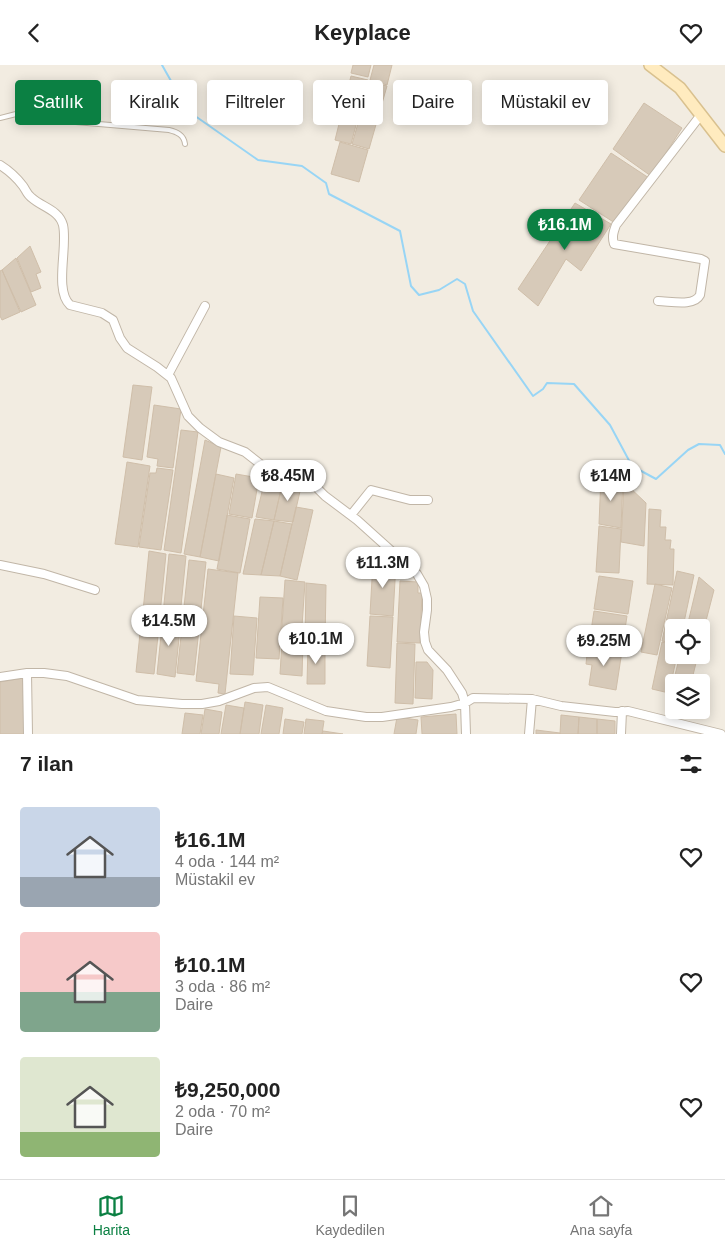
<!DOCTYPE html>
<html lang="tr">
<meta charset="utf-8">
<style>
:root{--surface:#fff;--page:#f6f6f6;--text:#222;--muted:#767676;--line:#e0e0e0;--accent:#0b8043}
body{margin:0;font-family:Arial,sans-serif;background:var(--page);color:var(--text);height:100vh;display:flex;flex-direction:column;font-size:19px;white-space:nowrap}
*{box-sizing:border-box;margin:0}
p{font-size:16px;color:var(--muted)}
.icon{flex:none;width:28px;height:28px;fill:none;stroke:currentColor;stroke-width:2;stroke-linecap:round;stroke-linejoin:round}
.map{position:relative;height:669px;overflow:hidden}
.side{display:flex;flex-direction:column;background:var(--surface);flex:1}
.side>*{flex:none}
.guide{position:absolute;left:15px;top:15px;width:695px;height:45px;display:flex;gap:10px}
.buttons{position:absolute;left:665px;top:554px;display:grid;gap:10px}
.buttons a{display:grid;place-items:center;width:45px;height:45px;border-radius:5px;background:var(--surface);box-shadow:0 2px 12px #0003;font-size:25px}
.price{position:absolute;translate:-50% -42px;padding:0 11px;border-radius:18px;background:#fff;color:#222;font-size:16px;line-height:32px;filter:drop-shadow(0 1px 2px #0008)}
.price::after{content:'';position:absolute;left:50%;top:30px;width:15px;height:11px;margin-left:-8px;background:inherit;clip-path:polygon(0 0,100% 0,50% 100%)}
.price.on{background:var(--accent);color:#fff}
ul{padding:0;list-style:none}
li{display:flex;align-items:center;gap:15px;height:125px;padding:0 20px}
li span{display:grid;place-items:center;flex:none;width:140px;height:100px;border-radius:5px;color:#555}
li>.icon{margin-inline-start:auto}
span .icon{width:60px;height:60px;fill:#fffc;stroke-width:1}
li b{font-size:21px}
h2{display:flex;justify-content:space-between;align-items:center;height:60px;padding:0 20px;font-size:21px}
.pill{padding:0 18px;border-radius:5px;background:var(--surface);box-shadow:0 2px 12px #0003;font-size:18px;line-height:45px}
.pill.on{background:var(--accent);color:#fff}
header{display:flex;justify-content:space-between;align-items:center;height:65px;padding:0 20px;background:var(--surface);font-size:22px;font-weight:700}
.tabs{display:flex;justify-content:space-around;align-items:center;height:70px;border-top:1px solid var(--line);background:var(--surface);font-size:14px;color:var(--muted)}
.tabs a{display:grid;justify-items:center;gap:2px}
.tabs .on{color:var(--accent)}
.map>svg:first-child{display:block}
</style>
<header><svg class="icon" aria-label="back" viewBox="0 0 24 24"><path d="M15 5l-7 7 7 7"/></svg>Keyplace<svg class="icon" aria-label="heart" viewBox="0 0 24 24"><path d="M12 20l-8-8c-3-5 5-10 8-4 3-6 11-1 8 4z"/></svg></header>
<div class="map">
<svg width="725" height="669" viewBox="0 0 725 669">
<rect width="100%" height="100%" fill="#f2ece1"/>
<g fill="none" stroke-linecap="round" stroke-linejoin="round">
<!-- stream -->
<path stroke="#98d5f5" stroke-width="2" d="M162,0l26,46 70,49 44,6 24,17 3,11 71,37 11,55 8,9 20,-5 18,-11 8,5 8,27 60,85 10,-7 4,-6 27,1 36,41 22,41 24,13 32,-29 11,-6 21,1 5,9"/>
</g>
<!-- building -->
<path fill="#d7cab9" stroke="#cfbea9" d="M353,0h18l-3,12 -17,-4z
M374,0h18l-5,20 -17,-5z
M351,11l17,4 -17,64 -16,-4z
M370,17l17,4 -18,63 -17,-5z
M644,38l38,25 -31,48 -38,-27z
M340,77l28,8 -9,32 -28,-8z
M611,88l38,25 -34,45 -36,-23z
M575,138l36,21 -30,47 -15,-12 -28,47 -20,-17z
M30,181l11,26 -5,2 5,14 -10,4 -14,-34z
M16,193l20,47 -15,7 -19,-42z
M2,205l18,42 -18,8 -2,-4v-45z
M133,320l19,2 -10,73 -19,-3z
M154,340l27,4 -8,59 -16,-2 1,-7 -11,-2z
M181,365l17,2 -17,121 -17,-3z
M205,375l16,7 -21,110 -16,-3z
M127,397l23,4 -12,81 -23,-3z
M157,403l16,2 -12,80 -22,-3 11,-74h6z
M216,409l18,4 -15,83 -19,-4z
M236,409l23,4 -7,40 -23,-4z
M266,410l17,6 -9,39 -18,-3z
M601,411l22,3 -2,49 -22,-4z
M283,416l18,6 -8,35 -19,-2z
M624,419l3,1 19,18 -2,43 -23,-4z
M296,442l17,3 -16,70 -17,-4z
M649,444l12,1 -1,17h6l-1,13h6l-1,9h4l-1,36 -26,-1z
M227,450l23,4 -10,54 -23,-4z
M255,454l19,2 -13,54 -18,-1z
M274,456l18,3 -12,52 -19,-1z
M599,461l22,3 -2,44 -23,-1z
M149,486l17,3 -6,60 -17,-3z
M169,489l17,2 -6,60 -17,-2z
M189,495l17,2 -6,56 -17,-2z
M373,497l23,1 -3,53 -23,-2z
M208,504l30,4 -13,121 -7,-1 1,-9 -23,-3z
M677,506l17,4 -11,52h-9v16l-12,-2z
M599,511l34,5 -5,33 -34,-5z
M699,512l15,13 -13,50v-13h-14z
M285,515l20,2 -4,59 -20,-1z
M400,516l18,1v11h4l-2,50 -23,-1z
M306,518l20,2 -1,59 -20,-2z
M655,519l17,4 -15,67 -16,-3z
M260,532l23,1 -4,61 -23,-1z
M594,546l33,5 -5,33 -33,-5z
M142,549l18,2 -6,58 -18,-2z
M163,551l18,3 -6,58 -18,-3z
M234,551l23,2 -4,57 -23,-1z
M370,551l23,1 -3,51 -23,-2z
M183,553l17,2 -6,55 -17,-2z
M282,576l21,1 -1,34 -22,-2z
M662,577l12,3v10h3l-8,38 -17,-4z
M397,578l18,1 -2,60 -18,-1z
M308,580h17v39h-18z
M588,581l34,5 -6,39 -27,-5 3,-20 -6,-1z
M680,590h18l-7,28h-17v8l-2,-4z
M416,597h11l6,8 -1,29 -17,-1z
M23,613l4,56h-27v-52z
M245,637l18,3 -4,29h-19z
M226,640l18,3 -4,26h-19z
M266,640l17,3 -4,26h-18z
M205,644l17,3 -3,22h-18z
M185,648l18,2 -3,19h-18z
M456,649l1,20h-35l-1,-17z
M561,650l18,2 -1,17h-18z
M397,652l21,3 -2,14h-22z
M579,652l18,2v15h-19z
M285,654l19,3 -2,12h-19z
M306,654l18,2 -2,13h-18z
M597,654l18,2v13h-18z
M536,665l24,3v1h-24z
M323,666l20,3h-21z"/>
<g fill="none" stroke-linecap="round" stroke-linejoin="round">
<!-- lane casing -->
<g stroke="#c1b6a7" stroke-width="6">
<path id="lane" d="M0,53l16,-4 36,6 117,10c8,2 15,5 16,14"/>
</g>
<!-- street casing -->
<g stroke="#c1b6a7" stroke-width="10">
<path id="street" d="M0,100c8,5 17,13 23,21 3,4 4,9 9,12 10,9 27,12 31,27 5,22 -9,65 7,80l32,8 11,7 7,18 7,10 30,19 14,11 17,38 12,12 19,14 26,10 23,18 11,6 36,10 10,10 32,24 60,54 7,12 3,13v11l-3,22 1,10 3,8 19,20 15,23 3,10 8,-5 59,1 29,7 54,6 13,-1 93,23
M658,236c12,0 36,6 42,-6l5,-34 -4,-2 -87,-15c-2,-7 -1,-11 2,-19l84,-109
M168,310l37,-69
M351,450l20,-25 39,10h18
M0,500l44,9 51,16
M27,608l1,61
M0,612l27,-4h17l23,3 70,24 45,4h20l17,-3 35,-13 14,-1 58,24 40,6h16l69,-10 14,-4 1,31
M529,669l3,-35
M621,669l1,-23"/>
</g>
<!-- secondary casing -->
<g stroke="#d9c18f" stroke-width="14">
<path id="secondary" d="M650,0l30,23 45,58"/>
</g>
<!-- lane -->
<use href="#lane" stroke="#fff" stroke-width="4"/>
<!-- street -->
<use href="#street" stroke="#fff" stroke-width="8"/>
<!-- secondary -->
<use href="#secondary" stroke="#ffebbf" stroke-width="11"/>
</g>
</svg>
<div class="buttons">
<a><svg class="icon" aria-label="locate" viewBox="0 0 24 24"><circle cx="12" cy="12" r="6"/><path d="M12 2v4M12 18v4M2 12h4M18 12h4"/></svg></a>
<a><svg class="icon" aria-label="layers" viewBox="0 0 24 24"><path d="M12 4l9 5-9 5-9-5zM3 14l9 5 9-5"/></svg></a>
</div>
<b class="price on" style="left:565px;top:186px">₺16.1M</b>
<b class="price" style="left:288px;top:437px">₺8.45M</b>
<b class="price" style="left:611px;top:437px">₺14M</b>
<b class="price" style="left:383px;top:524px">₺11.3M</b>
<b class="price" style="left:169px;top:582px">₺14.5M</b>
<b class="price" style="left:316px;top:600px">₺10.1M</b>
<b class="price" style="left:604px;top:602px">₺9.25M</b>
<div class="guide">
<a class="pill on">Satılık</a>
<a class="pill">Kiralık</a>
<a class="pill">Filtreler</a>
<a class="pill">Yeni</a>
<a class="pill">Daire</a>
<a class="pill">Müstakil ev</a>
</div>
</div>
<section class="side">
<h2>7 ilan<svg class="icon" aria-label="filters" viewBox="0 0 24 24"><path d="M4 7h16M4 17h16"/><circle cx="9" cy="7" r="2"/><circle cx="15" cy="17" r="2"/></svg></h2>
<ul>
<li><span style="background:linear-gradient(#c9d6e8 70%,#9aa5b1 0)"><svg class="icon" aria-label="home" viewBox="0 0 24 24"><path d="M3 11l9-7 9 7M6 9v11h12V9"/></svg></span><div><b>₺16.1M</b><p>4 oda · 144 m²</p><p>Müstakil ev</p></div><svg class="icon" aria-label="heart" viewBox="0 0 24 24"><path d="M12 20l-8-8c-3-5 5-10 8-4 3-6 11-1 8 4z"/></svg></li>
<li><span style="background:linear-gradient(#f6c9c9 60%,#7fa58c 0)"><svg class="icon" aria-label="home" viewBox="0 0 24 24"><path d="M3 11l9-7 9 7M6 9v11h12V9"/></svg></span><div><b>₺10.1M</b><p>3 oda · 86 m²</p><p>Daire</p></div><svg class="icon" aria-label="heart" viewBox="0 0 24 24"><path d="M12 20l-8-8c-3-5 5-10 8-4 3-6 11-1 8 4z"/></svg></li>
<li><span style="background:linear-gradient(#dfe7d0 75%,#8fb573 0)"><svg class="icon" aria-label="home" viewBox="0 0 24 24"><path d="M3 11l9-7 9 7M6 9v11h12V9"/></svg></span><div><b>₺9,250,000</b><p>2 oda · 70 m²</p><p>Daire</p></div><svg class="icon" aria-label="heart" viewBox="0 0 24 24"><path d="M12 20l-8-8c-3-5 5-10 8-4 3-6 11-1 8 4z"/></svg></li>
</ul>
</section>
<nav class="tabs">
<a class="on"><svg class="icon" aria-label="map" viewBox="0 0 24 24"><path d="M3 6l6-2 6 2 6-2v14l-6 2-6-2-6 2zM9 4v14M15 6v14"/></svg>Harita</a>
<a><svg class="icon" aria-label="saved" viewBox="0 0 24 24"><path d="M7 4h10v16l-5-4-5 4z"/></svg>Kaydedilen</a>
<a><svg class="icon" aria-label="home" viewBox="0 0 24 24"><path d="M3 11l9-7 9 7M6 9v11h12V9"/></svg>Ana sayfa</a>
</nav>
